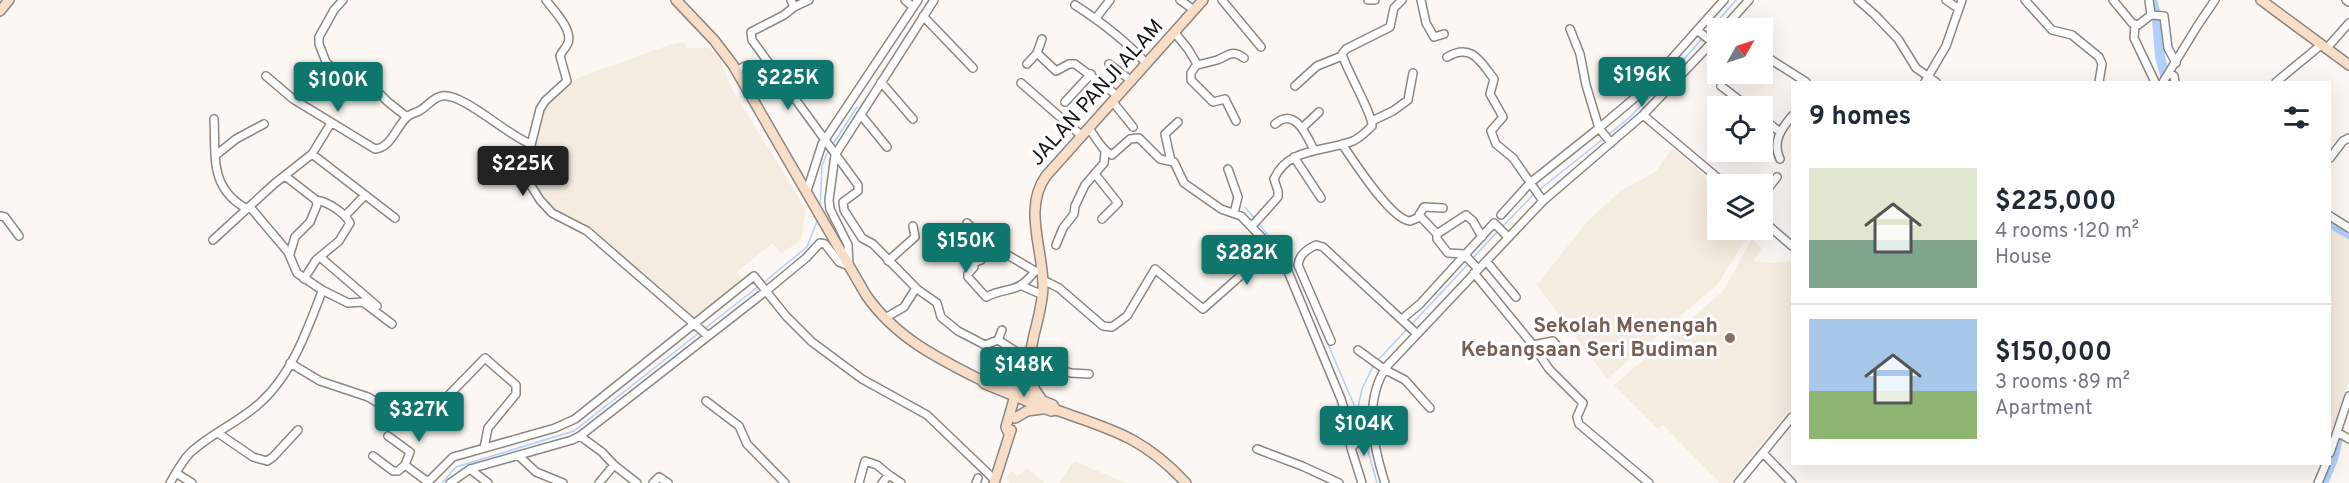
<!DOCTYPE html>
<meta charset="utf-8">
<style>
:root{--surface:#fff;--page:#f6f6f7;--text:#1f2937;--muted:#747a83;--line:#e0e1e3;--accent:#0f766e}
body{margin:0;font-family:Overpass,sans-serif;background:var(--page);color:var(--text);height:100vh;display:flex;flex-direction:column;font-size:22px;white-space:nowrap}
*{box-sizing:border-box;margin:0}
p{font-size:20px;color:var(--muted)}
.icon{flex:none;width:33px;height:33px;fill:none;stroke:currentColor;stroke-width:2;stroke-linecap:round;stroke-linejoin:round}
.map{position:relative;flex:1;overflow:hidden}
.side{position:absolute;left:1791px;top:81px;width:540px;height:384px;display:flex;flex-direction:column;background:var(--surface);border-radius:0px;box-shadow:0 6px 24px #0002}
.side>*{flex:none}
.needle{width:39px;rotate:51deg}
.fabs{position:absolute;left:1707px;top:18px;display:grid;gap:12px}
.fabs a{display:grid;place-items:center;width:66px;height:66px;border-radius:0px;background:var(--surface);box-shadow:0 6px 24px #0002;font-size:30px}
.price{position:absolute;translate:-50% -51px;padding:0 14px;border-radius:6px;background:var(--accent);color:#fff;font-size:20px;line-height:39px;filter:drop-shadow(0 2px 3px #0008)}
.price::after{content:'';position:absolute;left:50%;top:36px;width:18px;height:14px;margin-left:-9px;background:inherit;clip-path:polygon(0 0,100% 0,50% 100%)}
.price.current{background:#222;color:#fff}
ul{padding:0;list-style:none}
li{display:flex;align-items:center;gap:18px;height:150px;padding:0 18px}
li+li{border-top:2px solid var(--line)}
li span{display:grid;place-items:center;flex:none;width:168px;height:120px;border-radius:0px;color:#555}
li>.icon{margin-inline-start:auto}
span .icon{width:72px;height:72px;fill:#fffc;stroke-width:1}
li b{font-size:26px}
h2{display:flex;justify-content:space-between;align-items:center;height:72px;padding:0 18px;font-size:26px}
.map>svg:first-child{display:block}
</style>
<div class="map">
<svg width="2349" height="483" viewBox="0 0 2349 483">
<rect width="100%" height="100%" fill="#fcf7f2"/>
<!-- built -->
<path fill="#f5ece1" d="M685,42l2,6h23l11,11 9,27 76,123 -5,31 -20,14 -8,-11 -36,29 7,10 -48,37 -115,-98 -14,-3 -19,-14 -18,-27 1,-24 14,-48 32,-27 95,-34z
M1673,148l44,39 1,43h33l-33,54 -111,95 -70,-94 48,-61 35,-33 35,-19z
M2330,227l19,12v142l-19,55z
M1752,239l10,9 -9,13 20,2 19,-2v145l-62,77h-10l-57,-58 -5,4 -44,-44 109,-94z
M1074,461l52,22h-67z
M1027,468l18,15h-36l-2,-6 4,-6 6,5z"/>
<g fill="none" stroke-linecap="round" stroke-linejoin="round">
<!-- stream -->
<path stroke="#afd0fd" stroke-width="1.5" d="M1707,33l29,-33
M1673,71l29,-32
M1609,134l21,-17 40,-42
M833,144l24,-37
M1539,190l64,-51
M820,207l2,-41 6,-15
M1245,207l9,11
M1259,224l38,47
M1503,226l32,-33
M1472,259l25,-27
M763,283l44,-36 10,-26
M1313,309l44,103
M1411,325l58,-62
M704,329l55,-43
M1378,360l29,-31
M1362,432l-5,-20 5,-23 11,-23
M1365,440l12,43
M442,483l14,-16 118,-36 126,-99"/>
<!-- river -->
<path stroke="#afd0fd" stroke-width="10" d="M2152,0l3,11
M2157,20l3,37 7,25
M2330,223l19,11
M2323,483l10,-24 6,-25"/>
<!-- street casing -->
<g stroke="#8b8883" stroke-width="10">
<path id="street" d="M343,0l-9,10 -15,27v7l7,18 11,11 36,14 15,15 19,15
M546,0c7,10 27,29 22,43 -2,5 -6,8 -8,13l7,25 -22,20 -5,8 -13,52v13l3,10 10,16 12,13 35,18 121,105
M791,0l3,7 -10,8 -33,17 1,8 106,145v6l-15,11 1,8 18,28 11,6 44,45 20,14 4,14 17,14 27,14 13,-5 4,-10
M905,0l8,7
M1180,0l14,10
M1222,0l39,47
M1368,0h7
M1421,0l5,23 8,14 10,-3
M1858,0l17,15 23,24 18,29 20,14
M1946,0l13,9
M2025,0l27,30 20,5 27,22 3,7 -3,18
M2113,0l19,23 6,2 13,-10 -2,-15
M2346,0l3,2
M1075,5c28,18 50,35 72,59
M794,7l15,-7
M2151,15l13,1 4,32 8,15
M923,16l50,52
M1096,18l14,-18
M2135,25l-1,13 21,44
M1724,28l25,-28
M1570,29l10,25 6,31 13,43 12,15
M1697,30l15,12
M1175,33l13,16 9,15 -6,9v7l22,22 12,-3 11,22
M2326,49l23,-26
M1037,53l5,-14
M1762,54l44,28
M1447,57c25,-14 33,4 47,22l-4,15 13,23 -12,14 5,13 17,14 30,43
M1027,64l10,-11 19,18 13,-7h6l43,32
M1109,64l23,17
M1196,65c7,-1 14,-3 21,-5 12,-4 14,-11 27,-2
M1666,67l12,12
M736,71l9,-5 14,22 -9,7
M2170,73l4,3 1,6
M266,76l27,23 82,50c16,-1 21,-22 32,-32 3,-3 8,-4 12,-6 8,-4 14,-14 23,-15 22,-3 67,41 89,48
M881,82l32,37
M1925,82l21,-36 16,-46
M2163,82l35,-57 17,-25
M2276,82l45,-37
M1021,83l61,53
M1295,86l22,-20 25,-10
M1721,86l26,20
M1065,102l26,-28
M1113,102l20,25
M861,115l26,32
M1643,115l82,69
M1762,118l18,14
M214,119c2,38 -5,69 33,90
M1372,121l21,-10 15,-11 5,-27
M1275,124c20,-17 31,10 39,26
M1302,128l17,-16
M1089,129c8,9 12,21 23,26l18,-16 9,-1 21,21 14,3 10,21 37,26 20,7 26,27 20,26 54,130 4,13 6,36 11,35
M1342,144c11,16 49,76 68,77l10,-4
M312,154l83,64
M216,155l20,-16 28,-15
M1294,157l27,41
M2330,158l13,-17 6,-3
M1780,159c-8,-17 1,-30 12,-43
M1171,161l-6,-27 13,-12
M1228,169l10,28 -4,16
M1095,174l23,29 -16,16
M285,176l31,24 1,5 -7,17 -15,15 -5,17
M807,191l15,-47 96,-144
M1762,196l15,-19
M1443,208l-19,-1 -5,8 18,19v5l11,14 16,1 14,15
M1501,215l29,-32 69,-55 44,-37 81,-91
M0,216l5,1 14,19
M345,216l20,-21
M2330,216l19,12
M1762,220l30,26
M967,223l27,24 41,24h3
M1252,226l26,-29v-6l-4,-12c14,-32 51,-27 79,-38 7,-3 13,-9 19,-15 1,-11 -25,-55 -30,-72l4,-5 44,-22 4,-19 8,-8
M1437,234l29,-19 7,6 9,16
M944,237l13,14 16,12 8,-3 13,-13
M213,240l61,-56 38,-30 19,-31
M1056,245l7,-17 11,-14 1,-8 10,-21 19,-22 1,-12
M320,257l57,49
M888,261l27,-24 -2,-11
M1486,261l30,36
M974,262v5l-6,7v3l18,20c22,-11 31,-2 49,-26
M1474,273l59,72 20,-4 7,8
M304,279l12,-19 23,-19 11,-18c-6,-11 -22,-21 -34,-23
M1043,280l16,8 44,38 9,1 15,-11 28,-47 48,40 44,-39 20,-27
M1022,286l21,9
M322,290l26,13 15,-1 29,22
M885,318l19,-11 12,-19
M1402,319l18,-15 74,-81 14,14
M998,340l30,19
M1331,341l-33,-76c1,-10 9,-16 18,-20l7,2 93,86
M1533,345l16,24 34,34 -6,14 2,7 70,59
M1358,350l26,19 21,11 25,28
M1029,355l23,12 19,6 18,1
M290,363l30,18 48,16 45,27
M2349,396l-12,36 12,7
M446,398l39,-40 31,27v9l-28,34 -4,20
M706,401l33,25 8,18 38,39
M218,433l35,24 14,4 6,-4 25,-27
M388,436l22,16 -5,13
M580,436l22,16 12,13 23,18
M1351,448l22,-21
M1257,449l45,17 37,17
M1763,453l29,30
M2330,453l7,-21
M373,456l20,15h5l7,-6 23,17
M519,456l17,16 27,11
M470,469l18,14
M176,473l16,10
M170,483c6,-10 12,-22 20,-30 21,-20 50,-31 71,-51 30,-27 46,-71 60,-108l1,-4 -25,-17 -9,-21 -38,-45
M427,483l26,-26 102,-29 20,-9 179,-143 32,40 26,26 50,37 65,36 68,65
M450,483l20,-14 102,-29 8,-4 186,-145 40,-33 14,-15 5,1 14,18 10,4 -1,-21 -18,-36 -1,-9 6,-45 99,-155
M599,483l15,-18
M653,483l6,-6 9,6
M859,483l6,-22 12,4 12,10
M882,483l7,-8 12,8
M976,483l2,-5
M1385,483c-12,-38 -22,-82 2,-117l156,-165 100,-86 75,-79
M1738,483l54,-66
M2318,483l8,-19"/>
</g>
<!-- secondary casing -->
<g stroke="#8b8883" stroke-width="12">
<path id="secondary" d="M676,0l38,40 19,25 133,230c29,42 71,63 115,85l4,4 66,27 5,-1c57,20 87,27 130,73
M2261,0l88,65
M0,11l9,-11
M1027,371l4,13 11,16
M993,381l60,24 3,5
M1015,418l12,-7 15,-2
M1008,432l-2,-5 19,-66c6,-6 7,-17 9,-26 4,-16 9,-33 9,-50 0,-36 -20,-77 3,-109l157,-176
M994,483l17,-53"/>
</g>
<!-- street -->
<use href="#street" stroke="#fff" stroke-width="7"/>
<!-- secondary -->
<use href="#secondary" stroke="#f8dec8" stroke-width="9"/>
</g>
<!-- markers -->
<circle fill="#8d6e63" stroke="#fff" stroke-width="2" cx="1730" cy="338" r="6"/>
<g text-anchor="middle" dominant-baseline="central" stroke-width="6" stroke-linejoin="round" paint-order="stroke">
<!-- street labels -->
<g font-size="21" fill="#161513" stroke="#fff">
<text transform="translate(1097 93) rotate(-48)">JALAN PANJI ALAM</text>
</g>
<!-- education labels -->
<g font-size="21" font-weight="bold" fill="#785e54" stroke="#fff" text-anchor="end">
<text x="1718" y="326">Sekolah Menengah<tspan x="1718" dy="24">Kebangsaan Seri Budiman</tspan></text>
</g>
</g>
</svg>
<div class="fabs">
<a><svg class="needle" viewBox="-14 -14 28 28"><path d="M0-13l5 13h-10z" fill="#e53935"/><path d="M0 13l5-13h-10z" fill="#747a83"/></svg></a>
<a><svg class="icon" aria-label="locate" viewBox="0 0 24 24"><circle cx="12" cy="12" r="6"/><path d="M12 2v4M12 18v4M2 12h4M18 12h4"/></svg></a>
<a><svg class="icon" aria-label="layers" viewBox="0 0 24 24"><path d="M12 4l9 5-9 5-9-5zM3 14l9 5 9-5"/></svg></a>
</div>
<b class="price" style="left:1642px;top:108px">$196K</b>
<b class="price" style="left:788px;top:111px">$225K</b>
<b class="price" style="left:338px;top:113px">$100K</b>
<b class="price current" style="left:523px;top:197px">$225K</b>
<b class="price" style="left:966px;top:274px">$150K</b>
<b class="price" style="left:1247px;top:286px">$282K</b>
<b class="price" style="left:1024px;top:398px">$148K</b>
<b class="price" style="left:419px;top:443px">$327K</b>
<b class="price" style="left:1364px;top:457px">$104K</b>
<section class="side">
<h2>9 homes<svg class="icon" aria-label="filters" viewBox="0 0 24 24"><path d="M4 7h16M4 17h16"/><circle cx="9" cy="7" r="2"/><circle cx="15" cy="17" r="2"/></svg></h2>
<ul>
<li><span style="background:linear-gradient(#dfe7d0 60%,#7fa58c 0)"><svg class="icon" aria-label="home" viewBox="0 0 24 24"><path d="M3 11l9-7 9 7M6 9v11h12V9"/></svg></span><div><b>$225,000</b><p>4 rooms · 120 m²</p><p>House</p></div></li>
<li><span style="background:linear-gradient(#a9c7e8 60%,#8fb573 0)"><svg class="icon" aria-label="home" viewBox="0 0 24 24"><path d="M3 11l9-7 9 7M6 9v11h12V9"/></svg></span><div><b>$150,000</b><p>3 rooms · 89 m²</p><p>Apartment</p></div></li>
</ul>
</section>
</div>
